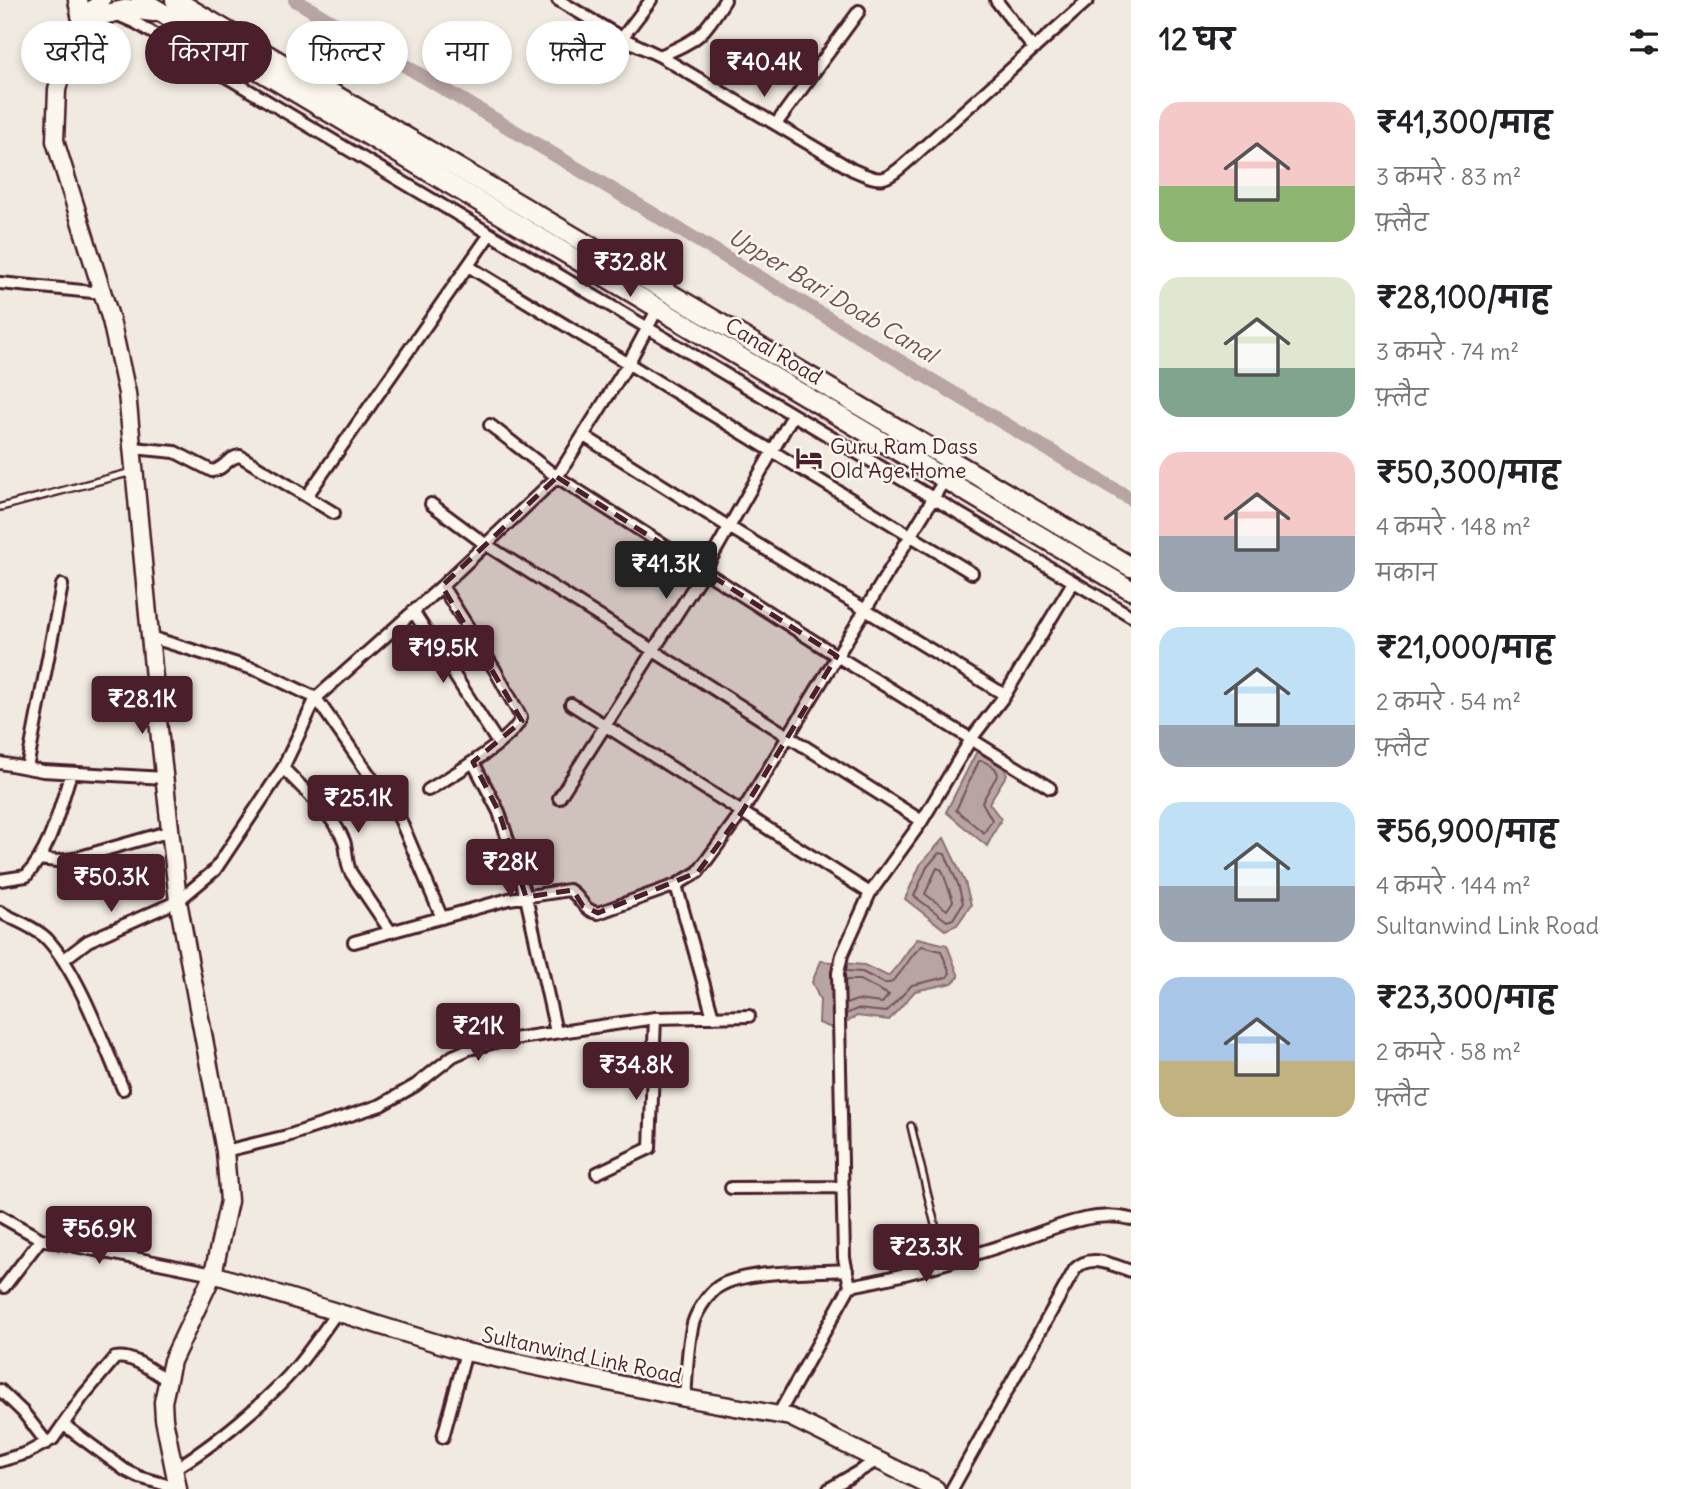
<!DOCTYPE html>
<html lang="hi">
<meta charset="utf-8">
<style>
:root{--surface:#fff;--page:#f2f2f2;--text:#202124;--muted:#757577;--accent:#4a1f2b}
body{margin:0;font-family:Delius,"Playpen Sans Deva",sans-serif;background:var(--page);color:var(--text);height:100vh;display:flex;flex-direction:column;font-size:26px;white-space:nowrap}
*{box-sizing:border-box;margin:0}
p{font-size:23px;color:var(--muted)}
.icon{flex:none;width:38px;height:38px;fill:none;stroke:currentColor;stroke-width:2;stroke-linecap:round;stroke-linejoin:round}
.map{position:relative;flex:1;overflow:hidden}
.drawer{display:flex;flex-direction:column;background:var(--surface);width:560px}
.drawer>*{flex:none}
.hud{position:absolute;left:21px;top:21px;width:665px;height:63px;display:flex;gap:14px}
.price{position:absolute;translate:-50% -60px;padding:0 16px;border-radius:7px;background:var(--accent);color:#fff;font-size:23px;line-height:46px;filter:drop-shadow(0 2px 4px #0008)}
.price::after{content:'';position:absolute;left:50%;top:42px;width:21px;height:16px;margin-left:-10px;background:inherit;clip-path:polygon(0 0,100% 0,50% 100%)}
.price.on{background:#222;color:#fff}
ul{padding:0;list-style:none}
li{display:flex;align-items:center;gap:21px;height:175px;padding:0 28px}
li span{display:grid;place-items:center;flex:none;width:196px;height:140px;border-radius:21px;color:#555}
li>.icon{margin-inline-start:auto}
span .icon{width:84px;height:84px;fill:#fffc;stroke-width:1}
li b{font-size:30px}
h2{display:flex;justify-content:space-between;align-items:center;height:84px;padding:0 28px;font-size:30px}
.tag{padding:0 24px;border-radius:32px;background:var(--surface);box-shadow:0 4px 10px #0003;font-size:24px;line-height:63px}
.tag.on{background:var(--accent);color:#fff}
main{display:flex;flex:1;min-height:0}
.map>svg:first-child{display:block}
</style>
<main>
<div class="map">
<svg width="1131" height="1489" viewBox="0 0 1131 1489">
<rect width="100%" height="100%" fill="#f0eae0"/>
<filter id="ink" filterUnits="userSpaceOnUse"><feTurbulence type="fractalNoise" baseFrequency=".0143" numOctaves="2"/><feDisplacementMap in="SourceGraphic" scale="14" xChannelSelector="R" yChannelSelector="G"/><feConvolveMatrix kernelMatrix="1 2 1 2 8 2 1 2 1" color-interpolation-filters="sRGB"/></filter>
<g filter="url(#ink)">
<!-- water -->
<path fill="#b8a4a2" stroke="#8c6f72" stroke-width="2" d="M978,749l23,14 6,11 -18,29 12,16 -14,27 -41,-34z
M944,838l21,44 6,23 -14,20 -12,5 -40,-31 16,-36z
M918,938l29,7 12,32 -7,6 -37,8 -26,29 -32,-4 -23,13 -15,-6 1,-23 -8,-18 9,-21 43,4 24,11c12,-11 19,-26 30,-38z"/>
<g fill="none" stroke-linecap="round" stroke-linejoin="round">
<!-- shore -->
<path stroke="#76545b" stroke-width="2" d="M979,761h4l12,7 3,6 -16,28 10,18 -8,13 -28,-23z
M939,853l6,1 13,30 5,19 -10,16 -6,2 -33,-25 13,-29z
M937,868l5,2 11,31 -6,9 -22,-16z
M846,971l16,1 22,11h6c16,-12 18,-27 32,-37l19,5 9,22 -3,4 -35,8 -26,27 -29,-3 -11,5
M845,980h15l29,15 -7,8 -25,-3 -11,4"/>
<!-- canal -->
<path stroke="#b8a4a2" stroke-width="14" d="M295,0l836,499"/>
<!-- lane casing -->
<g stroke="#4a1f2b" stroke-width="10">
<path id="lane" d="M1,507l131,-35
M911,1126l33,136"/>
</g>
<!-- street casing -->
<g stroke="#4a1f2b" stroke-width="16">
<path id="street" d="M558,0l64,38 29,-38
M996,0l38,49
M113,13l23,10 995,593
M622,38l38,18 193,114c28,12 30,13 53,-7l182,-163
M660,56c40,-17 42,-20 65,-56
M776,124l83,-113
M468,266l504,307
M0,283l103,10
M490,425l67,52 280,179 213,132
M584,436l145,91 276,168
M133,448l42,4 37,19c12,-1 15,-14 28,-15l94,57
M307,496l183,-262
M431,504l54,40 437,277
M413,611l85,132
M150,637l110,34 56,27 84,121 42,99
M571,704l299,189
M473,762l26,50 27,85 30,135
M0,763l43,8 122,7
M27,768l35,-183
M283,768c19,20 51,48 61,73 4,11 1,21 7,32l40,59
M428,790c20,-12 89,-52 93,-73l-26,-47 -53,-84
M559,798l145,-227 89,-156
M39,859l18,2 16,-2 98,-28
M0,880l26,-4c26,-28 33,-68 45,-103
M0,912c14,8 35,15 47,27 32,34 57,106 76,150
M354,942l155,-43 60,-9c12,6 13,21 29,23l78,-28
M63,960l25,-19 90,-40 37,-31 68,-102 33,-70 126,-112 115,-109 71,-113 30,-56
M713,1017l-37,-132 22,-13 44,-60 203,-333
M225,1151l62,-15 94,-31 35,-20 37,-29 16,-7 30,-8 156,-23 94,-2
M597,1173l53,-25 5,-130
M731,1188l112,-1
M0,1216l41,23 172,35
M850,1286l-6,-28 -6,-285 4,-18 28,-62 52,-72 49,-82 34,-44 68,-113
M4,1287l37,-48
M0,1390l23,22 24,31
M685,1398c2,-23 2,-47 7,-70 2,-13 15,-33 26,-41 25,-17 97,-15 129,-17
M778,1415l72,-129c56,-10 112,-27 166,-45 37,-12 75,-32 115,-22
M64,1425l61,45 14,7 38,11
M443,1437l23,-85
M0,1461l27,-8 26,-14 30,-43 32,-38c18,-4 38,14 52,22
M174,1469c38,-22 96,-70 124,-104 14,-17 26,-35 39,-53
M829,1489l49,-29
M952,1489l123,-220c15,-16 38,-4 56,2"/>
</g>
<!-- secondary casing -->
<g stroke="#4a1f2b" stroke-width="21">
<path id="secondary" d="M102,0l-20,20 -15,31 -10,39 -2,51 56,179 16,73 31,327 20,181 47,250 4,50 -16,73 -41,87 -9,41 1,17 14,70
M213,1274l253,78 219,46 105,19 146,72"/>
</g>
<!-- primary casing -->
<g stroke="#4a1f2b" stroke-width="23">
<path id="primary" d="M78,0l4,20 46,-11 26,3
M141,0l990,590
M175,0l956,567"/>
</g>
<!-- lane -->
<use href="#lane" stroke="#fbf7ec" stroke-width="5"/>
<!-- street -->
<use href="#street" stroke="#fbf7ec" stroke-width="10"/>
<!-- secondary -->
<use href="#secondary" stroke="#fbf7ec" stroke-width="16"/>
<!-- primary -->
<use href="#primary" stroke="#fbf7ec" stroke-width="18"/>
</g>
</g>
<!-- marked area -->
<path fill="#4a1f2b" fill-opacity="0.2" stroke="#4a1f2b" stroke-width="5" stroke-dasharray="14 9" stroke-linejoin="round" d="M557,477l280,179 -95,156 -44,60 -100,41 -15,-7 -10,-16 -47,7 -27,-85 -26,-50 49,-41 -80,-135z"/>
<!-- icons -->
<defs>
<g id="hotel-bare" transform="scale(2.1)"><path d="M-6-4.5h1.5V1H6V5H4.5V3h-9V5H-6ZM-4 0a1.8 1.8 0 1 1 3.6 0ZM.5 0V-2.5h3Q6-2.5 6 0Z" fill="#4a1f2b" stroke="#fbf7ec" stroke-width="2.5" paint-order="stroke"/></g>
</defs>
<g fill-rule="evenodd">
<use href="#hotel-bare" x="809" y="458"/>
</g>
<g text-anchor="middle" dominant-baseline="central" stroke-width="5" stroke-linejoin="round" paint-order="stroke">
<!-- street labels -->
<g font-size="21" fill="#4a1f2b" stroke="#fbf7ec">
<text transform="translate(774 351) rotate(31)">Canal Road</text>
<text transform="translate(582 1355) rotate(12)">Sultanwind Link Road</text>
</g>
<!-- poi labels -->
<g font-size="21" fill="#4a1f2b" stroke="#fbf7ec" text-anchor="start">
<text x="830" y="446">Guru Ram Dass<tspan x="830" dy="24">Old Age Home</tspan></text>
</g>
<!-- water labels -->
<g font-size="23" font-style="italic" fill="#704e55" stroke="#fbf7ec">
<text transform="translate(833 295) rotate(31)">Upper Bari Doab Canal</text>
</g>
</g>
</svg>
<b class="price" style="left:764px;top:99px">₹40.4K</b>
<b class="price" style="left:630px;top:299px">₹32.8K</b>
<b class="price on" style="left:666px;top:601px">₹41.3K</b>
<b class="price" style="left:443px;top:685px">₹19.5K</b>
<b class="price" style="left:142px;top:736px">₹28.1K</b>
<b class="price" style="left:358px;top:835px">₹25.1K</b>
<b class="price" style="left:510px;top:899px">₹28K</b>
<b class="price" style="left:111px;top:914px">₹50.3K</b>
<b class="price" style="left:478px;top:1063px">₹21K</b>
<b class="price" style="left:636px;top:1102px">₹34.8K</b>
<b class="price" style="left:99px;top:1266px">₹56.9K</b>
<b class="price" style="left:926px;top:1284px">₹23.3K</b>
<div class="hud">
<a class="tag">खरीदें</a>
<a class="tag on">किराया</a>
<a class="tag">फ़िल्टर</a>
<a class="tag">नया</a>
<a class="tag">फ़्लैट</a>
</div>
</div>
<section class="drawer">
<h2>12 घर<svg class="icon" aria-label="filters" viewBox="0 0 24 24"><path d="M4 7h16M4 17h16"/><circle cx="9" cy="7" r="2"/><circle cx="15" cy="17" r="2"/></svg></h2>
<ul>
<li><span style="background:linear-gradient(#f6c9c9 60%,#8fb573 0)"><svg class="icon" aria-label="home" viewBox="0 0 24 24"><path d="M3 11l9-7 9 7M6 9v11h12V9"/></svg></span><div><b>₹41,300/माह</b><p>3 कमरे · 83 m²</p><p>फ़्लैट</p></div></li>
<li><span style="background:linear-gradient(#dfe7d0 65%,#7fa58c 0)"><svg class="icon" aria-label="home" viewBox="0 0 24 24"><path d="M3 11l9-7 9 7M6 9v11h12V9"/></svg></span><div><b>₹28,100/माह</b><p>3 कमरे · 74 m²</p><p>फ़्लैट</p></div></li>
<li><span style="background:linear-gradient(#f6c9c9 60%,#9aa5b1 0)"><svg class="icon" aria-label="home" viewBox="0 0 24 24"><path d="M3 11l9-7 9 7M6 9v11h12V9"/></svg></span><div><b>₹50,300/माह</b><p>4 कमरे · 148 m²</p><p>मकान</p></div></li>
<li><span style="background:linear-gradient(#bfe0f5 70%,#9aa5b1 0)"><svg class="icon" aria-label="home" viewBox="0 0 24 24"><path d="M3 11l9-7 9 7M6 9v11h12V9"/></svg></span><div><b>₹21,000/माह</b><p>2 कमरे · 54 m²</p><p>फ़्लैट</p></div></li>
<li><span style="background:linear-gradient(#bfe0f5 60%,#9aa5b1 0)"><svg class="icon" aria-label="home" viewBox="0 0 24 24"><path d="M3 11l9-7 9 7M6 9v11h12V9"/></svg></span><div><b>₹56,900/माह</b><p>4 कमरे · 144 m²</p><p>Sultanwind Link Road</p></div></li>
<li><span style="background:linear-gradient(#a9c7e8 60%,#c2b280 0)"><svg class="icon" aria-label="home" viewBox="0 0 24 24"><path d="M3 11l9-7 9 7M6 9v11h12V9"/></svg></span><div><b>₹23,300/माह</b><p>2 कमरे · 58 m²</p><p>फ़्लैट</p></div></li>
</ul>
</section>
</main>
